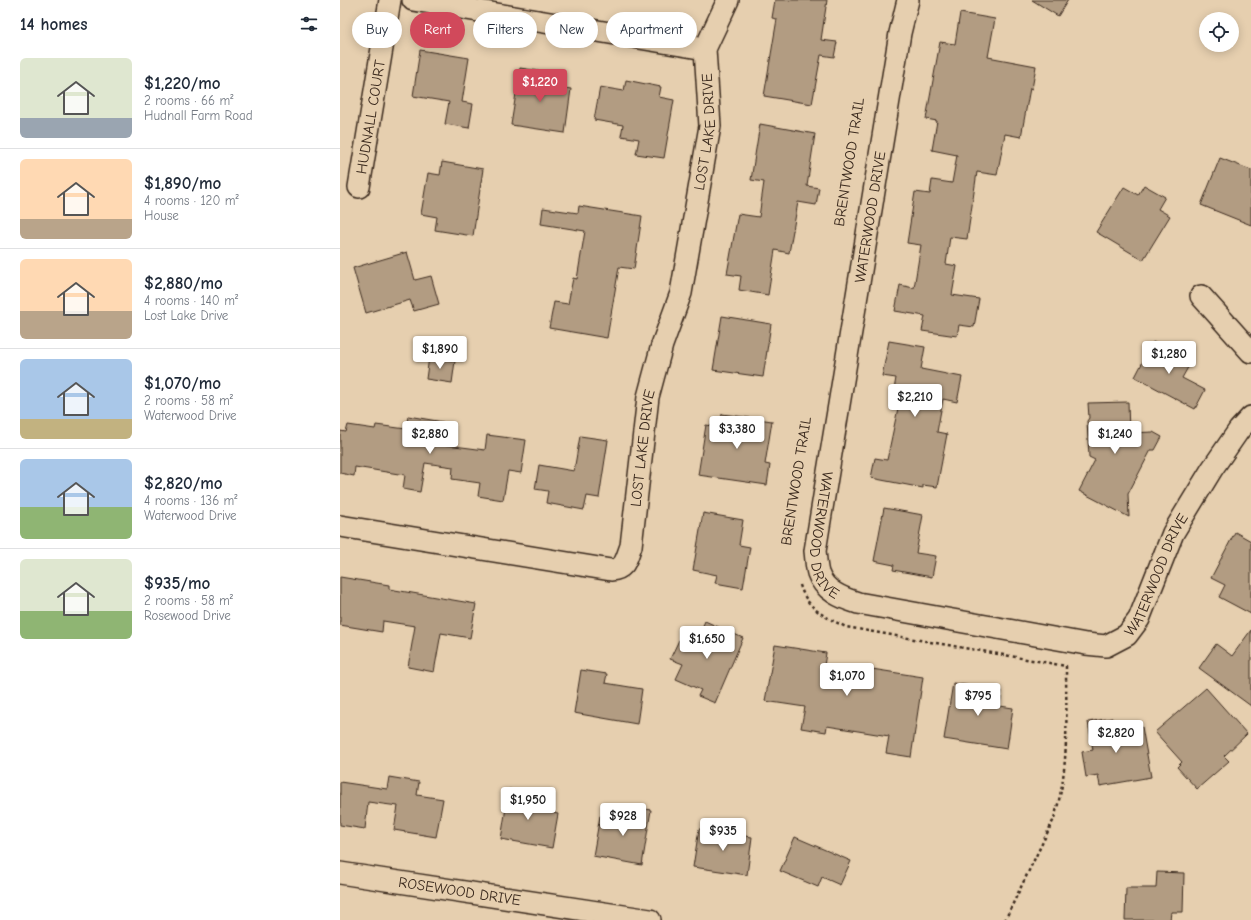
<!DOCTYPE html>
<meta charset="utf-8">
<style>
:root{--surface:#fff;--page:#f2f2f3;--text:#1f2937;--muted:#747a83;--line:#e0e1e3;--accent:#d1495b}
body{margin:0;font-family:"Comic Neue",sans-serif;background:var(--page);color:var(--text);height:100vh;display:flex;flex-direction:column;font-size:15px;white-space:nowrap}
*{box-sizing:border-box;margin:0}
p{font-size:13px;color:var(--muted)}
.icon{flex:none;width:22px;height:22px;fill:none;stroke:currentColor;stroke-width:2;stroke-linecap:round;stroke-linejoin:round}
.map{position:relative;flex:1;overflow:hidden}
.details{display:flex;flex-direction:column;background:var(--surface);width:340px}
.details>*{flex:none}
.banner{position:absolute;left:12px;top:12px;width:380px;height:36px;display:flex;gap:8px}
.buttons{position:absolute;left:859px;top:12px;display:grid;gap:8px}
.buttons a{display:grid;place-items:center;width:40px;height:40px;border-radius:50%;background:var(--surface);box-shadow:0 2px 10px #0003;font-size:20px}
.price{position:absolute;translate:-50% -34px;padding:0 9px;border-radius:4px;background:#fff;color:#222;font-size:13px;line-height:26px;filter:drop-shadow(0 1px 2px #0008)}
.price::after{content:'';position:absolute;left:50%;top:24px;width:12px;height:9px;margin-left:-6px;background:inherit;clip-path:polygon(0 0,100% 0,50% 100%)}
.price.selected{background:var(--accent);color:#fff}
ul{padding:0;list-style:none}
li{display:flex;align-items:center;gap:12px;height:100px;padding:0 20px}
li+li{border-top:1px solid var(--line)}
li span{display:grid;place-items:center;flex:none;width:112px;height:80px;border-radius:6px;color:#555}
li>.icon{margin-inline-start:auto}
span .icon{width:48px;height:48px;fill:#fffc;stroke-width:1}
li b{font-size:17px}
h2{display:flex;justify-content:space-between;align-items:center;height:48px;padding:0 20px;font-size:17px}
.tag{padding:0 14px;border-radius:18px;background:var(--surface);box-shadow:0 2px 10px #0003;font-size:14px;line-height:36px}
.tag.selected{background:var(--accent);color:#fff}
main{display:flex;flex:1;min-height:0}
.map>svg:first-child{display:block}
</style>
<main>
<section class="details">
<h2>14 homes<svg class="icon" aria-label="filters" viewBox="0 0 24 24"><path d="M4 7h16M4 17h16"/><circle cx="9" cy="7" r="2"/><circle cx="15" cy="17" r="2"/></svg></h2>
<ul>
<li><span style="background:linear-gradient(#dfe7d0 75%,#9aa5b1 0)"><svg class="icon" aria-label="home" viewBox="0 0 24 24"><path d="M3 11l9-7 9 7M6 9v11h12V9"/></svg></span><div><b>$1,220/mo</b><p>2 rooms · 66 m²</p><p>Hudnall Farm Road</p></div></li>
<li><span style="background:linear-gradient(#ffd9b3 75%,#b9a48a 0)"><svg class="icon" aria-label="home" viewBox="0 0 24 24"><path d="M3 11l9-7 9 7M6 9v11h12V9"/></svg></span><div><b>$1,890/mo</b><p>4 rooms · 120 m²</p><p>House</p></div></li>
<li><span style="background:linear-gradient(#ffd9b3 65%,#b9a48a 0)"><svg class="icon" aria-label="home" viewBox="0 0 24 24"><path d="M3 11l9-7 9 7M6 9v11h12V9"/></svg></span><div><b>$2,880/mo</b><p>4 rooms · 140 m²</p><p>Lost Lake Drive</p></div></li>
<li><span style="background:linear-gradient(#a9c7e8 75%,#c2b280 0)"><svg class="icon" aria-label="home" viewBox="0 0 24 24"><path d="M3 11l9-7 9 7M6 9v11h12V9"/></svg></span><div><b>$1,070/mo</b><p>2 rooms · 58 m²</p><p>Waterwood Drive</p></div></li>
<li><span style="background:linear-gradient(#a9c7e8 60%,#8fb573 0)"><svg class="icon" aria-label="home" viewBox="0 0 24 24"><path d="M3 11l9-7 9 7M6 9v11h12V9"/></svg></span><div><b>$2,820/mo</b><p>4 rooms · 136 m²</p><p>Waterwood Drive</p></div></li>
<li><span style="background:linear-gradient(#dfe7d0 65%,#8fb573 0)"><svg class="icon" aria-label="home" viewBox="0 0 24 24"><path d="M3 11l9-7 9 7M6 9v11h12V9"/></svg></span><div><b>$935/mo</b><p>2 rooms · 58 m²</p><p>Rosewood Drive</p></div></li>
</ul>
</section>
<div class="map">
<svg width="911" height="920" viewBox="0 0 911 920">
<rect width="100%" height="100%" fill="#e6cfaf"/>
<filter id="ink" filterUnits="userSpaceOnUse"><feTurbulence type="fractalNoise" baseFrequency=".025" numOctaves="2"/><feDisplacementMap in="SourceGraphic" scale="8" xChannelSelector="R" yChannelSelector="G"/><feConvolveMatrix kernelMatrix="1 2 1 2 8 2 1 2 1" color-interpolation-filters="sRGB"/></filter>
<g filter="url(#ink)">
<!-- building -->
<path fill="#b29c82" stroke="#3b2a1e" d="M435,0h52l-6,40 16,2 -3,15 -13,-2 -9,49 -48,-8 13,-77 -5,-1z
M692,0h36l-10,16z
M620,13l35,6 -7,38 48,9 -4,23 -2,-1 -9,49 -16,-3 -8,41 -20,-3 -10,67 -17,-2 -4,27 11,2 -5,29 27,4 -5,28 -15,-2 -2,11 -35,-5 3,-15 -30,-5 5,-26 14,3 7,-43 -14,-2 8,-51 15,2 2,-14 20,3 5,-28 -25,-5 5,-29 -11,-2 14,-77 15,2z
M80,50l49,8 -7,44 11,2 -4,24 -24,-4 4,-22 -36,-6z
M180,68l25,4 -2,13 28,4 -6,44 -54,-8z
M286,80l35,7 -2,10 15,3 -10,58 -28,-4 3,-15 -18,-3 2,-11 -29,-5 6,-33 24,4z
M420,124l55,10 -8,52 12,2 -3,17 -18,-3 -9,51 -14,-3 -7,45 -29,-5 2,-14 -14,-2 11,-60 21,3 5,-35 -13,-2z
M880,158l31,12v55l-50,-20z
M102,162l41,7 -10,67 -38,-6 2,-13 -16,-3 7,-41 12,2z
M804,185l21,12 -7,12 12,7 -27,44 -47,-28 28,-45 14,8z
M239,206l63,10 -8,53 -15,-2 -12,71 -58,-10 5,-26 14,2 5,-26 4,1 8,-48 -44,-7 2,-16 35,5z
M67,252l8,28 16,-4 8,28 -25,7 -4,-11 -44,13 -13,-45z
M382,316l49,8 -8,53 -50,-7z
M549,341l36,6 -4,22 41,8 -5,25 -14,-3 -6,33 10,2 -10,53 -14,-2v3l-52,-10 4,-20 12,2 11,-52 -7,-2 5,-28 -14,-2z
M813,342l38,20 -9,16 23,12 -10,19 -60,-32z
M89,357l26,4 -3,22 -26,-4z
M788,402l1,31 24,-1 9,5 -7,13h-4l-23,44 1,23 -50,-26 16,-31 -6,-3 -2,-36 2,-3 -1,-15z
M382,414l50,7 -7,43 5,1 -3,20 -69,-10 8,-50 14,2z
M68,416l35,6 -4,22 46,6 2,-15 39,5 -5,33 -13,-2 -5,29 -25,-4 2,-13 -28,-4 1,-12 -28,-4 -5,29 -17,-3 2,-14 -50,-8 -1,9 -14,-3v-42l6,1 2,-7 27,4 1,-4 30,4z
M240,436l28,4 -9,58 -12,-2 -3,14 -38,-7 2,-12 -13,-2 4,-24 35,6z
M544,508l39,7 -7,38 20,3 -4,21 -39,-7 1,-5 -20,-4z
M363,513l40,7 -4,25 11,2 -7,41 -28,-5 2,-8 -24,-5z
M895,532l16,9v73l-32,-17 6,-12 -14,-7z
M0,577l49,8v4l87,15 -6,34 -29,-5 -7,39 -26,-5 7,-41 -32,-5 -1,11 -42,-7z
M365,621l38,17 -28,65 -17,-7 3,-6 -25,-11 7,-15 -13,-5 9,-19 15,6z
M911,630v76l-52,-38 17,-24 16,12z
M435,645l51,8 -2,13 34,6 1,-5 64,10 -12,80 -25,-4 3,-17 -62,-10 -1,6 -25,-4 4,-21 -40,-6z
M241,670l26,4 -2,9 37,6 -5,35 -63,-11z
M613,683l49,8 -2,15 13,2 -6,41 -63,-10z
M866,688l41,46 -23,22 5,5 -32,28 -20,-22 5,-5 -27,-30z
M772,718l2,14 28,-5 9,50 -51,9 -2,-11 -12,2 -4,-25 11,-2 -5,-28z
M49,777l30,5 -2,13 26,4 -7,38 -42,-7 4,-24 -30,-4 -3,27 -25,-4v-43l47,7z
M169,789l26,5 -3,15 26,5 -6,34 -51,-9z
M287,806l24,4 -9,55 -49,-9 7,-40 25,4z
M359,829l53,8 -5,38 -54,-8z
M455,837l56,24 -11,24 -18,-8 -4,10 -38,-16z
M817,872l27,1 -1,39h-12l-1,8h-45l1,-32h30z"/>
<g fill="none" stroke-linecap="round" stroke-linejoin="round">
<!-- minor casing -->
<g stroke="#3b2a1e" stroke-width="24">
<g id="minor">
<path d="M73,0l292,49"/>
<path id="s1" d="M568,0l-8,33 -85,518c1,7 1,15 3,22 6,18 24,25 40,30l228,41 20,2 21,-11 12,-16 34,-86 39,-64 27,-39 12,-13"/>
<path id="s2" d="M19,187l31,-187"/>
<path d="M861,296l50,56"/>
<path id="s3" d="M0,526l271,44c15,-1 15,-12 20,-24l17,-149 14,-52 19,-52 29,-167 -5,-77 23,-49"/>
<path id="s4" d="M0,873l310,47"/>
</g>
</g>
<!-- path -->
<path stroke="#3b2a1e" stroke-width="2.5" stroke-dasharray="3 3" stroke-linecap="butt" d="M460,585c7,24 25,32 46,42l220,39c0,51 4,106 -13,155l-48,99"/>
<!-- minor -->
<use href="#minor" stroke="#e6cfaf" stroke-width="21"/>
</g>
</g>
<g text-anchor="middle" dominant-baseline="central" stroke-width="4" stroke-linejoin="round" paint-order="stroke">
<!-- street labels -->
<g font-size="15" fill="#3b2a1e" stroke="#e6cfaf">
<text stroke="none"><textPath href="#s2" startOffset="71">HUDNALL COURT</textPath></text>
<text stroke="none"><textPath href="#s3" startOffset="731">LOST LAKE DRIVE</textPath></text>
<text transform="translate(509 162) rotate(-81)">BRENTWOOD TRAIL</text>
<text transform="translate(530 217) rotate(-81)">WATERWOOD DRIVE</text>
<text stroke="none"><textPath href="#s3" startOffset="407">LOST LAKE DRIVE</textPath></text>
<text transform="translate(456 481) rotate(-81)">BRENTWOOD TRAIL</text>
<text stroke="none"><textPath href="#s1" startOffset="545">WATERWOOD DRIVE</textPath></text>
<text stroke="none"><textPath href="#s1" startOffset="976">WATERWOOD DRIVE</textPath></text>
<text stroke="none"><textPath href="#s4" startOffset="121">ROSEWOOD DRIVE</textPath></text>
</g>
</g>
</svg>
<div class="buttons">
<a><svg class="icon" aria-label="locate" viewBox="0 0 24 24"><circle cx="12" cy="12" r="6"/><path d="M12 2v4M12 18v4M2 12h4M18 12h4"/></svg></a>
</div>
<b class="price selected" style="left:200px;top:103px">$1,220</b>
<b class="price" style="left:100px;top:370px">$1,890</b>
<b class="price" style="left:829px;top:375px">$1,280</b>
<b class="price" style="left:575px;top:418px">$2,210</b>
<b class="price" style="left:397px;top:450px">$3,380</b>
<b class="price" style="left:90px;top:455px">$2,880</b>
<b class="price" style="left:775px;top:455px">$1,240</b>
<b class="price" style="left:367px;top:660px">$1,650</b>
<b class="price" style="left:507px;top:697px">$1,070</b>
<b class="price" style="left:638px;top:717px">$795</b>
<b class="price" style="left:776px;top:754px">$2,820</b>
<b class="price" style="left:188px;top:821px">$1,950</b>
<b class="price" style="left:283px;top:837px">$928</b>
<b class="price" style="left:383px;top:852px">$935</b>
<div class="banner">
<a class="tag">Buy</a>
<a class="tag selected">Rent</a>
<a class="tag">Filters</a>
<a class="tag">New</a>
<a class="tag">Apartment</a>
</div>
</div>
</main>
